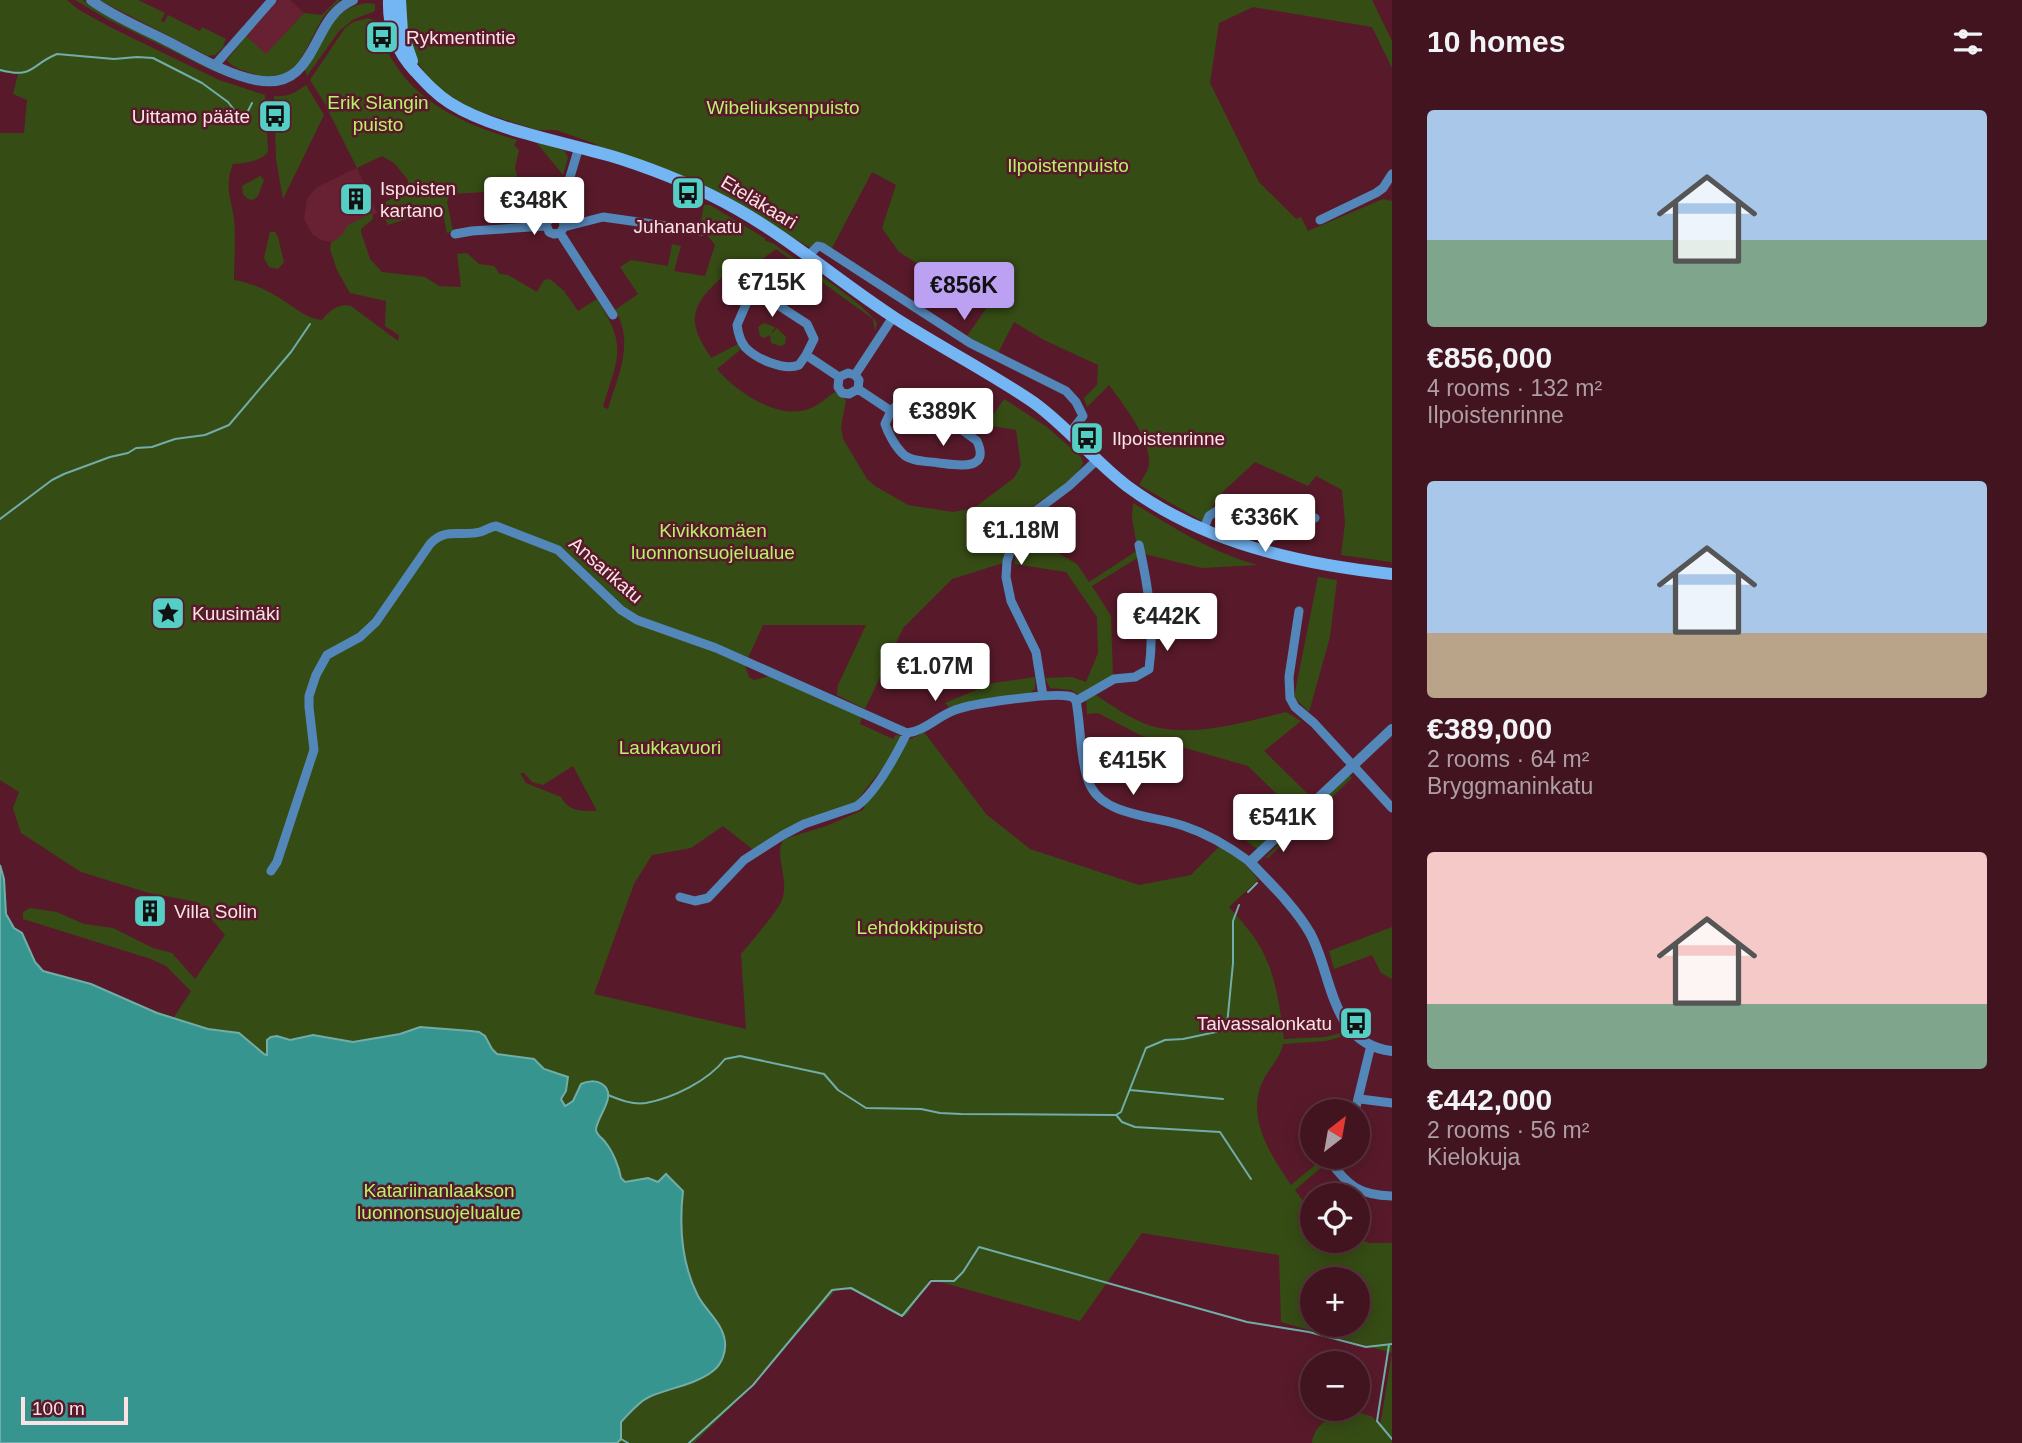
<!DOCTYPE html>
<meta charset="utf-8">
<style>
:root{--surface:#421420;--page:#491d29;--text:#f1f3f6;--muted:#ae9ea5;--line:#5a333e;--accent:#bca0f2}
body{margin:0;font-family:Helvetica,sans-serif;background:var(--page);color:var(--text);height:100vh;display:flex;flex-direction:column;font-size:26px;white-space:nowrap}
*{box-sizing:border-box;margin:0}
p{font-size:23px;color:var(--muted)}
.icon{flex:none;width:38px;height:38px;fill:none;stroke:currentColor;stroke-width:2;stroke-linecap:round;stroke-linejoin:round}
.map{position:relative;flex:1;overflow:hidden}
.drawer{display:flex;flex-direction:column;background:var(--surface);width:630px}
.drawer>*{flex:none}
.needle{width:46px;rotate:31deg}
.tools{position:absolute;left:1300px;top:1099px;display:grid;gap:14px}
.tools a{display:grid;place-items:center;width:70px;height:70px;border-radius:50%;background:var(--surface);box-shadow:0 4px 18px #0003,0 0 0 2px var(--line);font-size:35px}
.scale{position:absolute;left:21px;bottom:18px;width:107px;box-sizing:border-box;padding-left:7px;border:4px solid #fbe2e5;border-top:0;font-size:19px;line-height:24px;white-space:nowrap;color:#fbe2e5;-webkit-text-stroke:5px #581a2a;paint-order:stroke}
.price{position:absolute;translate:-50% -60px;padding:0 16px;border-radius:7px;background:#fff;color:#222;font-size:23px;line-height:46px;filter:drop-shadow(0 2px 4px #0008)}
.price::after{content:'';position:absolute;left:50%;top:42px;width:21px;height:16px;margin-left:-10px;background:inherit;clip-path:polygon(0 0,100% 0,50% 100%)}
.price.selected{background:var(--accent);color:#111}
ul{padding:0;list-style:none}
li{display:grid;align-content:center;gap:14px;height:371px;padding:0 35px}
li span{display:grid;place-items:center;height:217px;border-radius:7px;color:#555}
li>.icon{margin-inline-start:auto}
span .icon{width:126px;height:126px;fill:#fffc;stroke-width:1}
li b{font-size:30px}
h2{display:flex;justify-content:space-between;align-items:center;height:84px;padding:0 35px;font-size:30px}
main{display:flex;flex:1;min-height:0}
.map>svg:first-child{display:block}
</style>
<main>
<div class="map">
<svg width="1392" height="1443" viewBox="0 0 1392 1443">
<rect width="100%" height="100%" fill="#581a2a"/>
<!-- built -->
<path fill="#682132" d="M279,0h11l14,13 -38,42 -20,-19z
M357,168l20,45 -25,13 -15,17 -16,-3 -9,-6 -8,-15 3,-20 10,-12z"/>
<!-- green -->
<path fill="#364c15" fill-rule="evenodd" d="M0,0h67l12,10 31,17 109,53 46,15 3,57c-9,10 -22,11 -35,12 -9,22 -2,33 1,55 2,20 0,41 0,61 19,3 37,12 53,23 12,8 20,15 35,17 7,-9 17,-17 29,-14l47,35 1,-6 -14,-9 1,-25 -36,-8 -13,-23 -7,-21 1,-6 11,-8 6,-10 24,-12 1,6 -12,10v3l9,27 12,13 43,5 14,9 22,1 -4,-33 10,-1 12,11 15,2 6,8 8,1 29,17 7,-12 6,-1 14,12 14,20 19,-12c31,48 21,57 6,108l5,2c10,-34 27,-66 7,-99l23,-16 -18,-27 11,-7 37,6 4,-22 9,2 -7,25 31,5 10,-31 -15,-19 4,-21h6l56,34 -2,1 10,4c27,20 85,54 103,79l-2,8 -2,-12 -97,-70 -33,24 -6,1 -6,-4c-16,13 -42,34 -35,58 2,10 10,21 15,30l27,-14 2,6 -23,19c19,23 64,53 94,39 8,-3 16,-11 24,-16l11,8 -5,27 2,12 24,40 8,7 33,19 45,7 21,-4 40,-30 7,-13 -5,-35 -23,-4 -4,-5 15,-22 43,28 34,30 2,6c-8,20 -34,30 -49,43 -18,15 -26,35 -31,57l-51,16 -49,49 -38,81 -28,-14 1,-10 28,-60h-103l-16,35 -117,-47 -66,-55 54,53 96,38 31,16 4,12 5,3 16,-4 92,41 -2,7 33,15 3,-4 7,1 -12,21 -36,46 -99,49 -33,-26 -32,22 -39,7 -18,29 -40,110 152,35 -5,-75c9,-11 37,-43 41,-54 8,-21 -9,-46 2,-61l42,-13 37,-16 5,-12 39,-57 17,-9 62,82 44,35 109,36 52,-10 28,-28c16,8 29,18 39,33l-29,27c10,12 22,24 30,38 17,28 21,63 25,94l41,-2 20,-5 2,3 -21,6 -43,3c-3,15 -15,25 -21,39 -16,36 10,74 29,102l30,-25 3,5 -29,25 17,23v28h46v-3l11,5h23v200h-80c2,-20 20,-26 36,-34l25,8 7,9 12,-73 -111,-31 -2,-67 -137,-22 -62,88 -150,-42 -24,37c-27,-2 -34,-30 -70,-26l-104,116 -38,37h-494l-157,-448 -29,-67 8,5 13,29 8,9 48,13 35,17 48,16 17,-26 -25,-25 -15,-7 -128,-40v-7l7,-4 27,4 27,12 29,4 40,20 19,5 23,26 30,-44 -28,-33 -48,-9 -68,-21 -60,-39 -8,-25 6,-16 -19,-12v-647h24l3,-33 -14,-6 5,-20 -18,-2zM573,766l24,45c-15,0 -28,1 -36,-14l-35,-14 -6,-10h4l8,9 11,3zM1312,1279h46v46h-46z
M75,0h8l15,10 121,64 -112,-55z
M99,0h39l27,13 -4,8 3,1 4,-7 32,16 2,-4 24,12 -3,7 3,-1 -11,10 -7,1z
M337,0h3c-5,5 -12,10 -16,16 -20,31 -25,73 -73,57 -10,-3 -18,-5 -24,-13l19,-24 20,18 38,-41 18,2z
M402,0h970l20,41v27l-20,-41 -119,-20 -34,16 -9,60 49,99 37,37 5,-2 7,14 75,-32 9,2v364l-1,-3 -50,-7 4,-32 -3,-33 -26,-14 -8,10 -53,-24 -39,36 -4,11 -10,12 -63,-36c3,-6 9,-14 10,-20 3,-25 -26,-61 -40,-80l-22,22 -3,-9 13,-13 1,-20 -54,-25 -30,-18 -16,31 -31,-17 20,-29 -88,-55 -17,-24 14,-43 -24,-13 -41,78 -20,-2 -26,-15 -190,-86 1,-3 -40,-14h-19l-56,-18 -28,-13 -21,-17 -20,-27z
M368,3l7,1v7l-21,8 -15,12 -32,45 -2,-6c19,-27 25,-64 63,-67z
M368,18l8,3c20,72 74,99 141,119l-3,5 5,5 -4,17 5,22c-9,5 -22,-1 -28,-9l-7,12 -35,2 -3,8 6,29 -6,2 -4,-19 -8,-6 -7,2 -5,-2 -17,11 -18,6 -6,-14 6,-3 -3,-6 23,-11v-11l-14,-17 -12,-7 -25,12 -33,-66 -14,-22 35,-52 8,-6z
M306,85l18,30 -41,84 -7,-40 -2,-63c14,1 21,-3 32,-11z
M536,142l29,9 3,7 -5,17z
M260,176l4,4 -6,16 -5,4 -5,-1 -5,-5 -1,-8z
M270,232h5l3,5 6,25 -6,7 -9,-2 -5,-9z
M764,323l11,4 -4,7 6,-6 9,9 -1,7 -5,2 -9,-3 -1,-8 -6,3 -4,-2 -2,-9z
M1133,503c40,24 79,50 125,62l-56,3 -58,-14 -3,-13h-5l-4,-23z
M1024,533l53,31 12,18 49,-32 1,7 -47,29 19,30 2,61 -33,18 -9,-5 -21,-2 -5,-10 27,-1 14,5 12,-29 -1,-36 -31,-45 -52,-8 3,-16z
M1318,577l19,3 -7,57 -21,75 -15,-15z
M1035,677v12l-7,5 -79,13 -4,-4 48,-20z
M1093,693c18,12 37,26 58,33 41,12 95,-4 135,-14l15,9 -37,30 46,45 -16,15 -46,-45 -108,-31 -42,-22 -11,1 -1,-16z
M1349,775l3,3 -84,80h-3z
M1272,816l7,1 6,8 -26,25 -13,-9 11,-13z
M1392,927v52l-11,-6 -9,-18 -38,14 -5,-18z"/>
<!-- water -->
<path fill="#36968f" stroke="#71ada9" stroke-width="2" d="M0,865l4,14 2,35 8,14 8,5 13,29 8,9 48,13 66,29 51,16 31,4 25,21 3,1v-15l4,-3 6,-1 13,4 23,-5 40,7 47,-8 20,-7 51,4 8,1 6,4 7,13 5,5 37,5 10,10 24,8 -2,14 -5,8 4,7 8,-5 8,-17c6,-3 15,-4 21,0 17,11 -6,33 -6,46 1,6 7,8 10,13 7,9 13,24 15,35l4,4 23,-4 10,4 8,-8 17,17c-4,36 -2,72 15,105 8,15 25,27 27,46 1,10 -3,22 -12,29 -18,14 -44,17 -64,26 -11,5 -20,17 -28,25v17l-4,4h-617z"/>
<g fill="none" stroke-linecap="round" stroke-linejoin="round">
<!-- stream -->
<path stroke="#71ada9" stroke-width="2" d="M0,70c34,9 30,-5 57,-16l57,5 23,-2 16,1 49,25 26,19 7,9 9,4 4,-4 4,-8
M0,519l52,-39 12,-6 46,-17 18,-4 8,-5 16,-1 23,-8 30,-4 24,-10 62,-73 19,-28
M1248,892l9,-9
M1224,1031l3,-6 6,-62v-42l6,-16
M1130,1090l93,9
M608,1095c12,5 25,10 38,8 27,-5 62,-22 79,-44l15,-3 84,18 14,16 28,18 55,1 19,4 21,1 155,1 5,-3 25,-64 19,-8 18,-1 33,-7
M1117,1116l5,6 13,5 85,5 31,47
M1389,1345l-12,76 15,18
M621,1439l7,4
M689,1443l64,-58 79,-95 19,-2 51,28 29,-35h23l9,-9 16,-25 268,75 62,10 57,15 26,-3"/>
<!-- minor -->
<path stroke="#5487b9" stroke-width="9" d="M215,65l57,-65
M558,217l5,3 1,7 -4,6 -6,1 -5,-2 -3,-8 5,-7h7l21,-70
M1320,220l56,-27 7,-5 9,-14
M564,227l39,-10 99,14
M560,233l53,82
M455,234l17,-3 74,-5
M808,256l10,-10 4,1 148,96 96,48 10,11 7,14 -13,17
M806,355l-7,10c-15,6 -43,-6 -54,-18 -5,-6 -7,-15 -8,-22l10,-23 6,-6h11l43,28 7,15 -8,16 33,22 9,-4 7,2
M855,375l4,5 -1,9 33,22 -6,13c3,9 10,22 17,29 8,9 25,8 37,10 17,2 52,9 38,-22l-54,-40 -23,1 -9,9
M855,375l38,-58
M839,377l-1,10 4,6 7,1 9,-5
M1204,528l5,-12 9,-6 18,16 33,13 6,-3 22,-20 18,2
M1299,611l-10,66 1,21 5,9 19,16 78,85
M1043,696l-7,-44 -25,-51 -5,-24 1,-16 8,-24 14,-21 40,-30 28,-26
M1076,701c5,24 4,66 15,86 15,29 65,29 93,39 24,8 46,21 66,36
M1076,701l38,-22 21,-2 14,-8c6,-42 -1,-83 -10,-124
M271,871l6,-9 37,-112 -5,-43v-11l7,-21 11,-20 33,-18 16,-15 54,-78c15,-17 31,-7 50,-12 6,-2 10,-5 16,-6l62,24 63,60 16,10 79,28 191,85c18,-2 31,-17 48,-23 18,-7 95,-17 113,-14 5,1 5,1 8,5
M680,897l15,4 13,-3 36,-38 39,-25 21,-11 53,-18c19,-14 39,-51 50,-73
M1360,1099l32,4
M1355,1111l16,-66
M1331,1157l-2,3c19,26 30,35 63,36"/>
<!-- tertiary -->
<path stroke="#5487b9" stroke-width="10" d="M91,0c23,17 51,28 76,41 28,14 58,33 89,39 15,3 30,1 41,-9 23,-22 24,-57 56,-71
M1392,729l-142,133c21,22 45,45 60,71 23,42 20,111 82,118"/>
<!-- secondary -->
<path stroke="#74b5f4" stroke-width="12" d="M389,0c-1,28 7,51 26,71 11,12 21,23 35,32 44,28 120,40 171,56 40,13 79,29 116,50 55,31 104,74 158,109 45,29 94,54 138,84 35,25 61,59 94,84 77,57 172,78 265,88
M400,0l2,32 10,29"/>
</g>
<!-- icons -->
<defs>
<g id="bus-square" transform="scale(1.75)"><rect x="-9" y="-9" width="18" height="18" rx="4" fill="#55cec5" stroke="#581a2a"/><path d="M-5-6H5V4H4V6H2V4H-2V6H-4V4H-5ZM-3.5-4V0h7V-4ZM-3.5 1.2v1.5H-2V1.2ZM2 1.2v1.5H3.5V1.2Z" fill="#111"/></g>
<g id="building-square" transform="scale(1.75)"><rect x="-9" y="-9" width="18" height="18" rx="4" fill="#55cec5" stroke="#581a2a"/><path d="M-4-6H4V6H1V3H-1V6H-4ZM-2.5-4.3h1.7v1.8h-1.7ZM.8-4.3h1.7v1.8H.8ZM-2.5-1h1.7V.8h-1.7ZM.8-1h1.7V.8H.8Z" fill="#111"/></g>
<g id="sight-square" transform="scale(1.75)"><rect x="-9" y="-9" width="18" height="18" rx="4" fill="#55cec5" stroke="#581a2a"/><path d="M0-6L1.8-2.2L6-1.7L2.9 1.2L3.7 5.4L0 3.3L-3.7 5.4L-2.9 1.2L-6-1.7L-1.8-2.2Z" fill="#111"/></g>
</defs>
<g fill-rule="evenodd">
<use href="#bus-square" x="382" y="37"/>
<use href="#bus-square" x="275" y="116"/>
<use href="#bus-square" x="688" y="193"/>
<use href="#building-square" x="356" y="199"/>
<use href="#bus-square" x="1087" y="438"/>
<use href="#sight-square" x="168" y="613"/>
<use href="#building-square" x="150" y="911"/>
<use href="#bus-square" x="1356" y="1023"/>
</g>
<g text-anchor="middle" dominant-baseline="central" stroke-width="5" stroke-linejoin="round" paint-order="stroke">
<!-- poi labels -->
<g font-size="19" fill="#fbe2e5" stroke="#581a2a" text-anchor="start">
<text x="406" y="37">Rykmentintie</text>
<text x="250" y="116" text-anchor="end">Uittamo pääte</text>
<text x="380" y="188">Ispoisten<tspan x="380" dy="22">kartano</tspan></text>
<text x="688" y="226" text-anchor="middle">Juhanankatu</text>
<text x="1112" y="438">Ilpoistenrinne</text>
<text x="192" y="613">Kuusimäki</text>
<text x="174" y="911">Villa Solin</text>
<text x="1332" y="1023" text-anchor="end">Taivassalonkatu</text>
</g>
<!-- park labels -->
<g font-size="19" fill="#b7f268" stroke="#581a2a">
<text x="378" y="102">Erik Slangin<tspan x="378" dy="22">puisto</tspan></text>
<text x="783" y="107">Wibeliuksenpuisto</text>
<text x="1068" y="165">Ilpoistenpuisto</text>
<text x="713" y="530">Kivikkomäen<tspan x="713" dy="22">luonnonsuojelualue</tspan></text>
<text x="670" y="747">Laukkavuori</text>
<text x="920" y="927">Lehdokkipuisto</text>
<text x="439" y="1190">Katariinanlaakson<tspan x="439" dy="22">luonnonsuojelualue</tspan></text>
</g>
<!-- street labels -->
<g font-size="19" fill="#fbe2e5" stroke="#581a2a">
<text transform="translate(759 202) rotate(31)">Eteläkaari</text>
<text transform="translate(606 570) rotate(41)">Ansarikatu</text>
</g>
</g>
</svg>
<div class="tools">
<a><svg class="needle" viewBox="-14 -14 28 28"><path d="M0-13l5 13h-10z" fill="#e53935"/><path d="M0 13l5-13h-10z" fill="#ae9ea5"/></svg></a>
<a><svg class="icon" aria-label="locate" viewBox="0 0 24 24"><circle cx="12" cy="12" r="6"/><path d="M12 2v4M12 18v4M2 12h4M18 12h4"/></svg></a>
<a>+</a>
<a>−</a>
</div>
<div class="scale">100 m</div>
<b class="price" style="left:534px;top:237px">€348K</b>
<b class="price" style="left:772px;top:319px">€715K</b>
<b class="price selected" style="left:964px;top:322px">€856K</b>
<b class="price" style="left:943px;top:448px">€389K</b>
<b class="price" style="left:1265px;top:554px">€336K</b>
<b class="price" style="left:1021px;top:567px">€1.18M</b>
<b class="price" style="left:1167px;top:653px">€442K</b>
<b class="price" style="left:935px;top:703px">€1.07M</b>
<b class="price" style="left:1133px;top:797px">€415K</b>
<b class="price" style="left:1283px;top:854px">€541K</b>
</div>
<section class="drawer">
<h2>10 homes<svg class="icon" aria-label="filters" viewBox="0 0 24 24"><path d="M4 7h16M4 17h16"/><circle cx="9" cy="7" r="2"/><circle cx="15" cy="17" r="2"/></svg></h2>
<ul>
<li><span style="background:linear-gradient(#a9c7e8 60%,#7fa58c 0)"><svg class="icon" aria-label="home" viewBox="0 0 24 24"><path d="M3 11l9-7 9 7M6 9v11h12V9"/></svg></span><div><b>€856,000</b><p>4 rooms · 132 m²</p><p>Ilpoistenrinne</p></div></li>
<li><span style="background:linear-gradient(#a9c7e8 70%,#b9a48a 0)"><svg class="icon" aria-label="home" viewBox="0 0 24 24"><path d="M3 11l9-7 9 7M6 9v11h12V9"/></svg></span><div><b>€389,000</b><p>2 rooms · 64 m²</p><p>Bryggmaninkatu</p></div></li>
<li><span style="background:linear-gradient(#f6c9c9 70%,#7fa58c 0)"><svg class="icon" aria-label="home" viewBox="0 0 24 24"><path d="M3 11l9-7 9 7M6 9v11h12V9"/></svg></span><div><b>€442,000</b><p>2 rooms · 56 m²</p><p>Kielokuja</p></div></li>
</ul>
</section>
</main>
